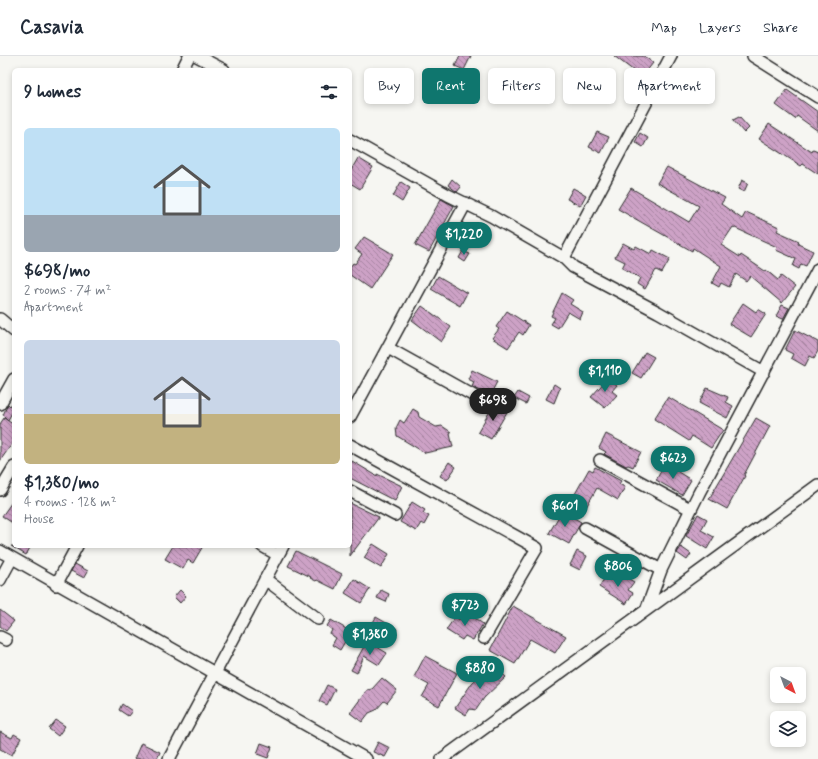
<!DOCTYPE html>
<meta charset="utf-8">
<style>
:root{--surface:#fff;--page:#f6f6f7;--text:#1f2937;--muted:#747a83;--line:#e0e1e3;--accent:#0f766e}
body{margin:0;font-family:Mynerve,sans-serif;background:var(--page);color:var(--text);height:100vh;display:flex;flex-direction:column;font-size:15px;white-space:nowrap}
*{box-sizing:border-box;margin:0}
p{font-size:13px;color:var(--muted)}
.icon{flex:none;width:22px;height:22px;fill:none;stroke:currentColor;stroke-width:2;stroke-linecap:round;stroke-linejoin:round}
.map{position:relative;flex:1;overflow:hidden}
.side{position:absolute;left:12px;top:12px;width:340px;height:480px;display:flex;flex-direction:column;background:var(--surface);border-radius:6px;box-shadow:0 2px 6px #0003}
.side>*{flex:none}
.top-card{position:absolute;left:364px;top:12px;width:380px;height:36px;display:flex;gap:8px}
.needle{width:26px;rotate:139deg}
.controls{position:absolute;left:770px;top:611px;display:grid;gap:8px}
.controls a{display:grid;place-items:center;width:36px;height:36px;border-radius:6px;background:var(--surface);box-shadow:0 2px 6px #0003;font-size:20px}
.price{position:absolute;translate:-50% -34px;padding:0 9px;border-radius:14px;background:var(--accent);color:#fff;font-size:13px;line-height:26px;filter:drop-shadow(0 1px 2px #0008)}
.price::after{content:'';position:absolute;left:50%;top:24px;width:12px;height:9px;margin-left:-6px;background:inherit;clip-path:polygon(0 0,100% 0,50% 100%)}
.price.on{background:#222;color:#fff}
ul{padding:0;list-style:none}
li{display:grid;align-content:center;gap:8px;height:212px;padding:0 12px}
li span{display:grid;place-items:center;height:124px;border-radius:6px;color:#555}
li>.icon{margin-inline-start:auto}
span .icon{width:72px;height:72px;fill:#fffc;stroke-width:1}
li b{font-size:17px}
h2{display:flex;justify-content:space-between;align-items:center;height:48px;padding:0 12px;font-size:17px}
.tag{padding:0 14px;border-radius:6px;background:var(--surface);box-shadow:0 2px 6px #0003;font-size:14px;line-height:36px}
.tag.on{background:var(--accent);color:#fff}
header{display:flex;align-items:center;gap:24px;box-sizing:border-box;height:56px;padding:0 20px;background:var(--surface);border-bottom:1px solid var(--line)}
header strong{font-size:19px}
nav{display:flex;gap:22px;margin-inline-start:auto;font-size:14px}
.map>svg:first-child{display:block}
</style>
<header>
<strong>Casavia</strong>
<nav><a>Map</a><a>Layers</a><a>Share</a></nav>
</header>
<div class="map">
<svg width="818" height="703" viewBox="0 0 818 703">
<defs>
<pattern id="building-back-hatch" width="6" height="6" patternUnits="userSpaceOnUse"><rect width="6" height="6" fill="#cda2c6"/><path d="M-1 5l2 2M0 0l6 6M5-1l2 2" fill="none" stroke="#a784a1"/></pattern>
</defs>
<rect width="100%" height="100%" fill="#f6f6f2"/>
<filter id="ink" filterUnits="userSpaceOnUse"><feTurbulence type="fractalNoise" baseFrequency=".025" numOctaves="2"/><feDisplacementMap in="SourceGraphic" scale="8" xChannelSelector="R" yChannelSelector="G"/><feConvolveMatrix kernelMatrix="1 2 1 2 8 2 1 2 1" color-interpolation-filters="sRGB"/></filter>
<g filter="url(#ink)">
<!-- building -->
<path fill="url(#building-back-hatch)" stroke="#2b2b2b" d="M460,0h11l-7,14 -9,-4z
M614,0h30l9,7 -11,14z
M787,34l31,22v19l-21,-15 -2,3 -19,-14z
M739,61l10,11 -5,5 -11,-13z
M769,68l43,28 1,-2 5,2v22l-15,-10 -2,2 -42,-27z
M597,76l12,5 -8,16 -12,-6z
M640,77l8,5 -5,9 -8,-5z
M358,102l15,9 -13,22 -10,-6v-11z
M667,111l58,31 -4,6 21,15 4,-7 33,15 -2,4 22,10 -1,3 15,7 -7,15 -5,-2 -2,5 -6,-3 3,-7 -20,-9 1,-3 -44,-20 -12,18 19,12 1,-2 24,16 1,-1 12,10 3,-4 14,11 -13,16 -32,-27 -4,5 -10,-7 -7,13 -8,-4 -2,4 -7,-4 9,-17 -28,-18 -1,3 -74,-42 13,-21 58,34 10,-16 -42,-23z
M452,123l9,8 -4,5 -9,-7z
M742,124l6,3 -4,9 -6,-3z
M401,126l9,6 -8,14 -9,-6z
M573,132l13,7 -6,11 -13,-7z
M441,143l13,7 -25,46 -14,-7z
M364,181l29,17 -23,35 -20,-14v-8l3,-4 2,1 7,-10 -7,-5z
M623,187l11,6 2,-3 15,8 2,-4 17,9 -8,14 -6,-3 -11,19 -8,-5 3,-6 -18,-10 3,-6 -10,-5z
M463,195l7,3 -5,8 -6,-4z
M438,220l29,17 -7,13 -29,-17z
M562,237l11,7 -3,4 13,8 -3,7 -12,-7 -10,16 -7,-4 4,-6 -4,-2z
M743,247l13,9 2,-3 8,5 -15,23 -22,-13z
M782,249l7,3 -6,11 -7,-3z
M422,250l29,21 -10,15 -29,-22z
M507,255l22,14 -6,10 -4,-3 -11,16 -16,-10 7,-9 -3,-2z
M795,274l23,12v9l-4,7 -4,-2 -5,10 -14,-8 2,-4 -8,-4z
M645,296l9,5 -13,21 -9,-5z
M472,314l25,12 -7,13 -18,-8 2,-5 -6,-3z
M608,322l9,7 -5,6 5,4 -12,13 -14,-11z
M554,328l6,4 -6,15 -8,-4z
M707,332l21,9 -2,5 7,4 -6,12 -28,-15z
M518,336l11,6 -3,6 -12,-6z
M668,341l55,33 -12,18 -19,-12 -3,5 -35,-22z
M14,345v8l-6,11 -5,-5 5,-11 2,2z
M494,348l13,8 -16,27 -13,-7z
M413,353l5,3 1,5 17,10 6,-1 9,6 -1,2 3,13 -28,6 -28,-17 -1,-8 4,-8 4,3z
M4,362l10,7v16l-14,20v-37z
M756,362l14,8 -26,49 1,1 -18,33 -18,-10z
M606,378l35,18 -8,15 -5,-2 -2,1 -22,-12 2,-2 -7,-4z
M352,405l25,15v-2l25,12 -7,15 -45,-23v-13z
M449,406l7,5 -9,13 -7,-4z
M665,408l26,16 -9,15 -26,-15z
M595,411l26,14 -2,3 6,3 -7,13 -21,-12 -12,21 -14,-8 18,-32 4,2z
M14,443v25l-12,-8z
M412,446l13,8 -2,3 6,3 -5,9 -3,-2 -5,8 -16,-9z
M350,447l29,14 -29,39z
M562,455l19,11 -12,22 -20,-11z
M698,458l9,5 -6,11 13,7 -7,12 -21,-13z
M373,488l16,10 -8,14 -17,-10z
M11,490h20l-5,9z
M173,490h30l-10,17 -5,-3 -5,9 -18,-10z
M681,491l10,7 -4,6 -10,-7z
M296,495l46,23 -7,15 -18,-9 -1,1 -6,-3 1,-1 -23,-11z
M577,495l10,5 -7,14 -10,-5z
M75,508l13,7 -4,7 -13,-7z
M607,518l11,7 4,-6 12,7 -6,8 5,3 -7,11 -27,-17z
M354,523l16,10 -9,14 -16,-10z
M180,534l6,6 -6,7 -6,-6z
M381,534l8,4 -3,8 -9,-4z
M513,550l53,30 -11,17 -25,-14 -15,25 -25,-14z
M0,554l14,11 -8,10 -6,-5z
M465,555l18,13 -10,16 -8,-4 -3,4 -16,-10 9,-13 4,3z
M376,561l21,12 -6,11 -21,-12z
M331,564l24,14 -5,8 -4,-2 -6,10 -8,-5 4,-7 -6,-4 2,-4 -5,-4z
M367,585l20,12 -8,12 -15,-9 -7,17 -6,-3z
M425,600l32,17 -18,33 -17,-9 7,-12 -15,-8z
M492,608l14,13 -22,21 -8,12 -6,-1 -4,6 -11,-7 17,-25z
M382,622l15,12 -10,13 -3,-2 -8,9 -7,3 -7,9 -12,-9 17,-23 5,-1z
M327,629l8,4 -8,16 -8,-4z
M122,648l10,7 -4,5 -9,-6z
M56,664l9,6 -7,10 -9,-7z
M0,676l12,6 2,-4 7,4 -9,17 -12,-6z
M378,686l12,6 -5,9 -12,-5z
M141,687l19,9 -3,7h-23z
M261,687l11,4 -4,11 -11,-4z"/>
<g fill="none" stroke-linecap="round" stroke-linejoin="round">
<!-- minor casing -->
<g stroke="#2b2b2b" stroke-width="14">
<path id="minor" d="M197,0l27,14
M753,0l65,41
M182,14l7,-14
M350,84l98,55 43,21 73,42 9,9 85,45 106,60
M564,202l107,-202
M0,263l14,12
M388,292l95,53
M0,348l14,-25
M350,361l116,-214
M350,389l187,103 -53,90
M600,404l90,49
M0,434l14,-23
M350,435l45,24
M585,472l76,42
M262,490l16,9
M0,495l366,208
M265,523l53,40
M0,524l12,-22
M56,529l21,-39
M647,552l14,-38 38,-77 119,-224
M0,581l6,3
M169,703l114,-213
M442,703l376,-274"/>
</g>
<!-- minor -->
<use href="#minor" stroke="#f6f6f2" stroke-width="11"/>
</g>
</g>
</svg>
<div class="controls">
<a><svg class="needle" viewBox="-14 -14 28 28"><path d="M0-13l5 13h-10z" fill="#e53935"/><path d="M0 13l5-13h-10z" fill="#747a83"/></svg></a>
<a><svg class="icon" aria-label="layers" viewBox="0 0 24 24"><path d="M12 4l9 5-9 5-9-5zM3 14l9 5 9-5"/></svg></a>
</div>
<b class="price" style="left:464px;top:200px">$1,220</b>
<b class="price" style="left:605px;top:337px">$1,110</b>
<b class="price on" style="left:493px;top:366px">$698</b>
<b class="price" style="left:673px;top:424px">$623</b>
<b class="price" style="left:565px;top:472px">$601</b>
<b class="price" style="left:618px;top:532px">$806</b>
<b class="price" style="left:465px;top:571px">$723</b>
<b class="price" style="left:370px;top:600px">$1,380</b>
<b class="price" style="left:480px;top:634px">$880</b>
<div class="top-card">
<a class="tag">Buy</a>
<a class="tag on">Rent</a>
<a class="tag">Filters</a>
<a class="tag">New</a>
<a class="tag">Apartment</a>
</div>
<section class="side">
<h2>9 homes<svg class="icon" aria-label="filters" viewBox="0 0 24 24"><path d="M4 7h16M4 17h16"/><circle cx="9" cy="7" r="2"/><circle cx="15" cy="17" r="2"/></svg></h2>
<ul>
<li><span style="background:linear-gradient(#bfe0f5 70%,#9aa5b1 0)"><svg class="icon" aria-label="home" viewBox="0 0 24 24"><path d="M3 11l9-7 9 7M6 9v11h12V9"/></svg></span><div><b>$698/mo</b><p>2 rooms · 74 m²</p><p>Apartment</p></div></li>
<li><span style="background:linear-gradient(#c9d6e8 60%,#c2b280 0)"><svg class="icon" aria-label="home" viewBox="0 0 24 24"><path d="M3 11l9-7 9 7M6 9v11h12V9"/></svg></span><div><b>$1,380/mo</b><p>4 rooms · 128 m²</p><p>House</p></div></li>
</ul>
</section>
</div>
